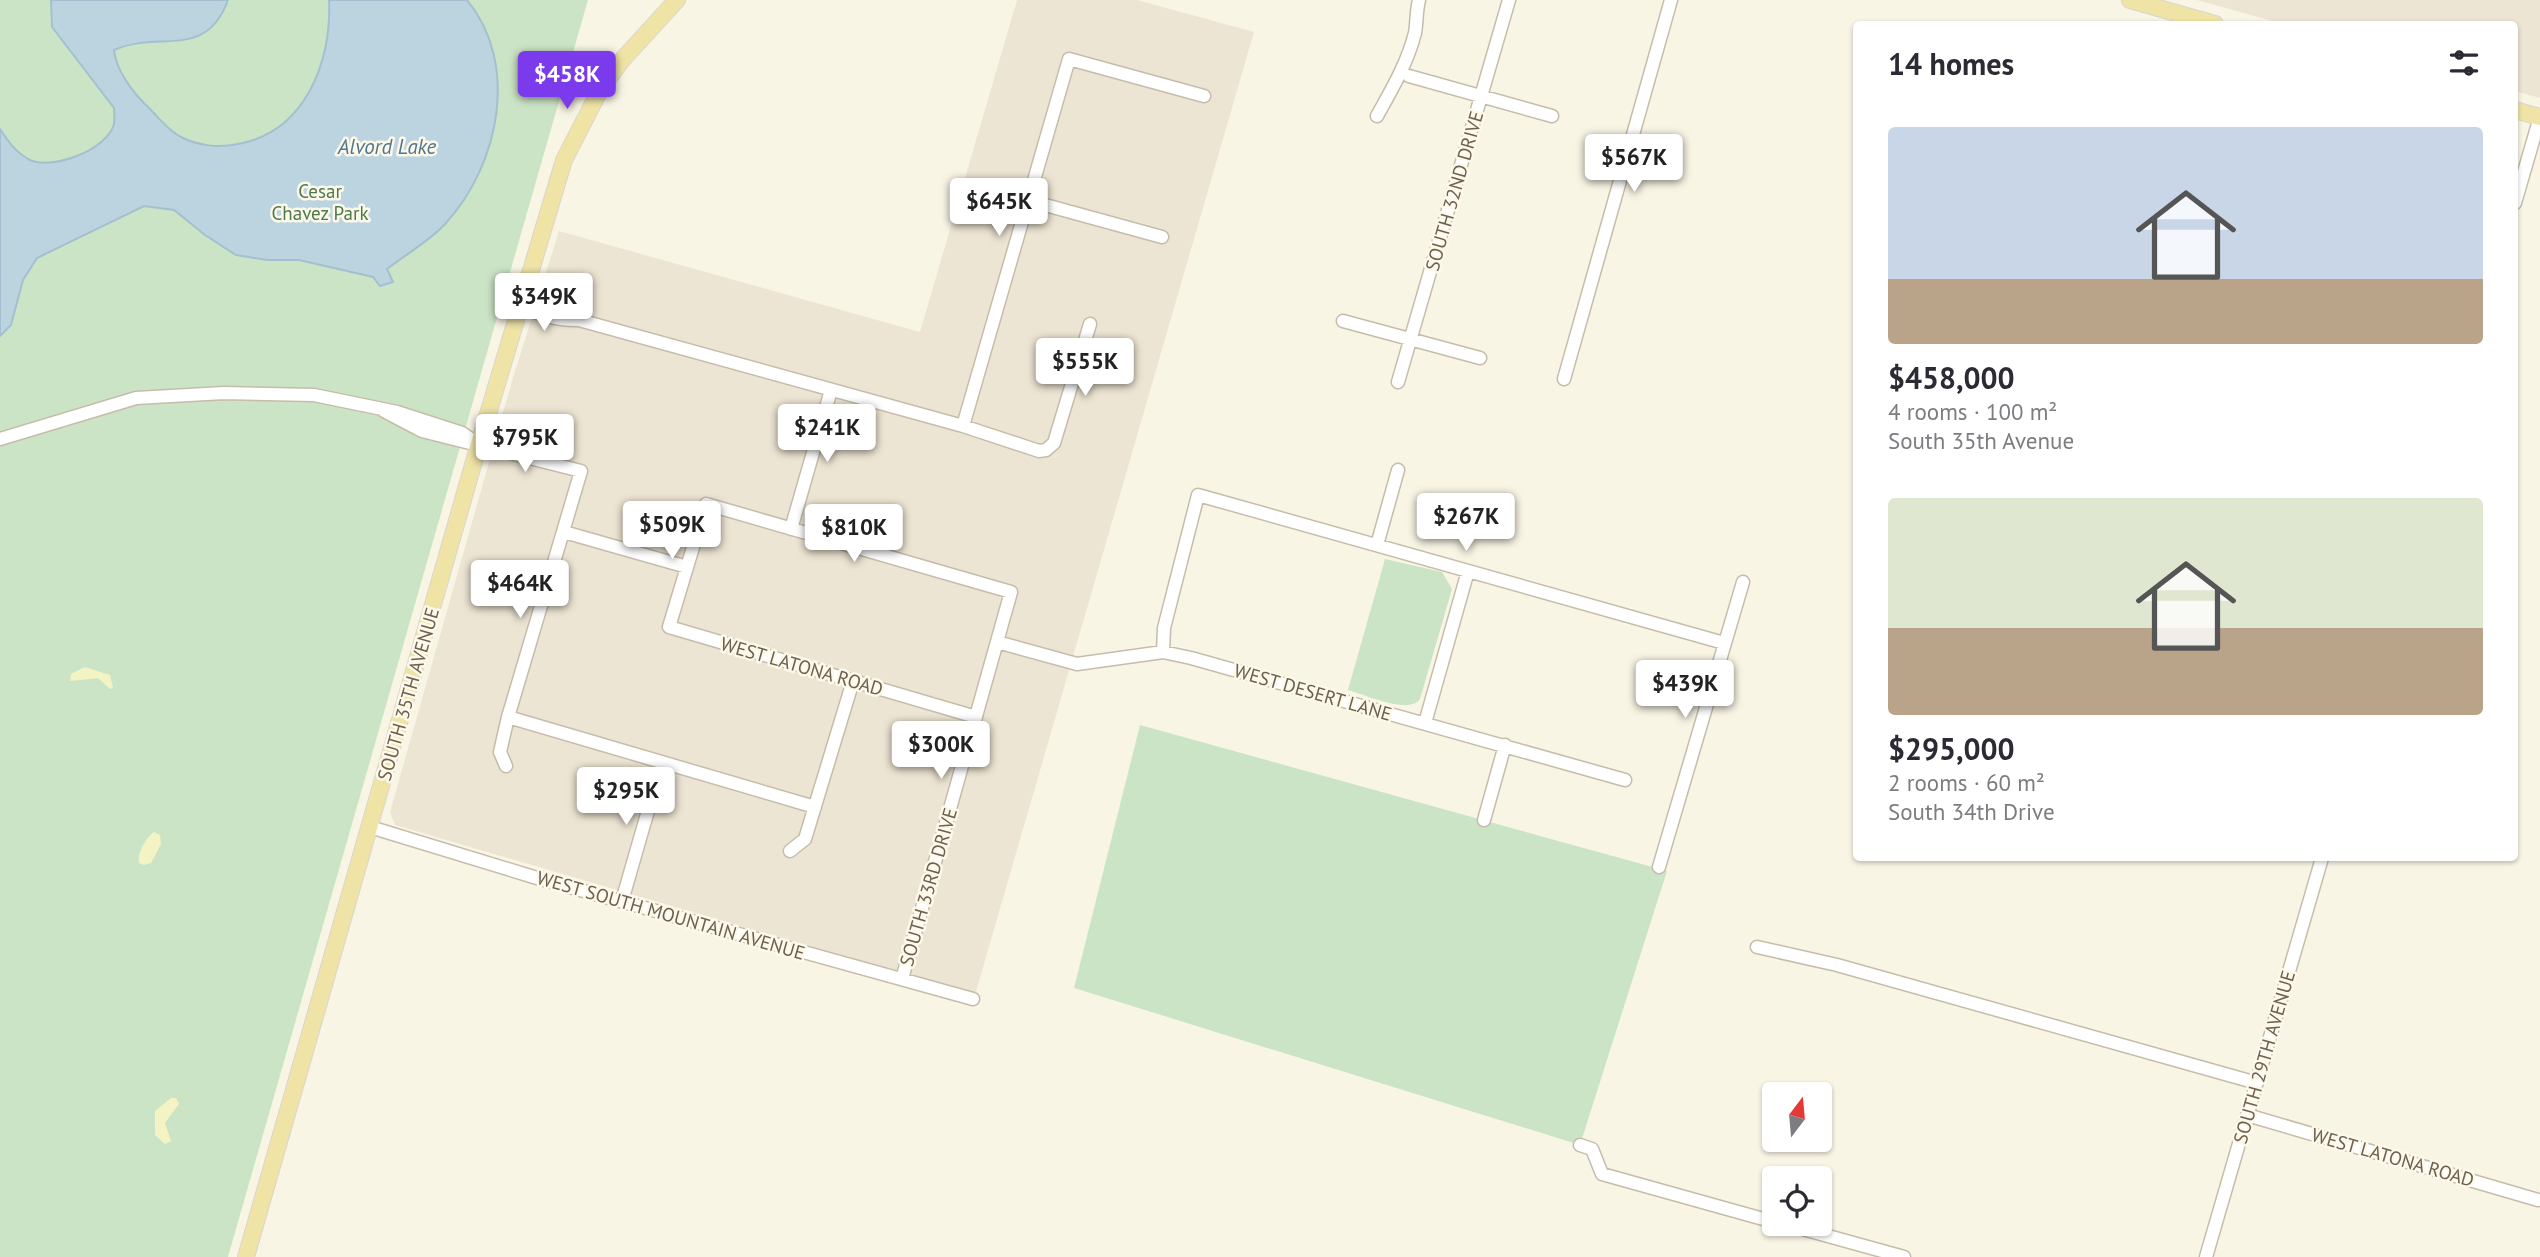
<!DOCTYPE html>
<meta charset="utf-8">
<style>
:root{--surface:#fff;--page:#f7f7f7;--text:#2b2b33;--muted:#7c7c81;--accent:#7c3aed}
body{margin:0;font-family:"PT Sans",sans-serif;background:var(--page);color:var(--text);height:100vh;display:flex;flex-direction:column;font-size:26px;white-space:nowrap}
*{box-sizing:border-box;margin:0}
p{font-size:23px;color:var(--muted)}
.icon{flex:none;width:38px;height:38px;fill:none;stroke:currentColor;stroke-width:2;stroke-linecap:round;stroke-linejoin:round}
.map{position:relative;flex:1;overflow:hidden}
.details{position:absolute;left:1853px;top:21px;width:665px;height:840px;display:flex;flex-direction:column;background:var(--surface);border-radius:7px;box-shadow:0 2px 5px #0004}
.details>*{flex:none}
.needle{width:46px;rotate:16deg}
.buttons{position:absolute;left:1762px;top:1082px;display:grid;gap:14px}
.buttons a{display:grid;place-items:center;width:70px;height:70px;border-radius:7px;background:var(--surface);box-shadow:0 2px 5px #0004;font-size:35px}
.price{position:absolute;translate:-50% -60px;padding:0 16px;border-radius:7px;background:#fff;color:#222;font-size:23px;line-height:46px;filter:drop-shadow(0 2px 4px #0008)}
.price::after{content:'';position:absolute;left:50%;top:42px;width:21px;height:16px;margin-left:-10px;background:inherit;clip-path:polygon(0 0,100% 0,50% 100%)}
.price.active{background:var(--accent);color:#fff}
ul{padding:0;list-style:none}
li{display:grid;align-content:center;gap:14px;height:371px;padding:0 35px}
li span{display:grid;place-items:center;height:217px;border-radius:7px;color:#555}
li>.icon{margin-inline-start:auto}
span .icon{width:126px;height:126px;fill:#fffc;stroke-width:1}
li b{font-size:30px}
h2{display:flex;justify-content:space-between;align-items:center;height:84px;padding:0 35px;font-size:30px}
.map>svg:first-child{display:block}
</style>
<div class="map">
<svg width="2540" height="1257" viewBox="0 0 2540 1257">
<rect width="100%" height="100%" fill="#f9f5e5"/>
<!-- residential -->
<path fill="#ede5d3" d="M1017,0h120l117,32 -279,963 -580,-170 -5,-13 122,-431 47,-150 361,101z
M2197,0h343v98l-25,-7v-67h-232z"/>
<!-- green -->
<path fill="#cce4c6" d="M0,0h588l-360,1257h-228z
M1385,559l57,13 10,17 -32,110c-11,16 -54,-4 -72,-9z
M1140,725l527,146 -87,274 -506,-157z"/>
<!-- sand -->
<path fill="#f4f3c4" d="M85,667l25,8 3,13 -3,1 -12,-11 -28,3 1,-7z
M154,832l6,3 1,9 -10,19 -7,2 -5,-2c-2,-10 7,-26 15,-31z
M171,1098h5l3,6 -14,19 6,18 -6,3 -10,-9v-24z"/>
<!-- water -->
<path fill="#bcd3e0" stroke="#a4c0d0" stroke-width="2" d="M51,0h177c-22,61 -69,30 -114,50 2,21 20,44 35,58 9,9 20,23 32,29 17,9 38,11 57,7 67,-12 94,-82 91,-144h138c53,64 32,165 -21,223 -16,18 -40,31 -59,46l6,13 -13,4 -7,-9 -74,-17h-32l-31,-5 -31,-20 -31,-25 -30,-4 -107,52 -14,22 -12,45 -11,11v-207c8,12 16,24 30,31 23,10 77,-10 84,-36 1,-5 0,-11 0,-16l-62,-81z"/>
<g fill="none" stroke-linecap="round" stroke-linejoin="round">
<!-- minor casing -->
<g stroke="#c6bcab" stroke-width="15">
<path id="minor" d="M1409,76l143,40
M1377,116c15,-27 30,-52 38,-83 2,-11 1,-21 4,-33
M1027,200l135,37
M2515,203l25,-86
M520,305c20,11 37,15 59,15l384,106 76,25 7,-1 8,-7 36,-119
M520,305c28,-5 37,-1 59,15
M1343,321l137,37
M1564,379l107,-379
M1398,382l111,-382
M384,411l38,20 159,40 -73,246 -8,35 6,14
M963,426l106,-367 135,37
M0,439l136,-41 88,-5 90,2 83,17 65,21 13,9
M791,529l40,-139
M564,532l123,35
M1377,545l21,-75
M997,642l80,22 86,-12 28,6 434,122
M1163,652l1,-24 34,-133 526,148
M508,717l307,90
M1425,723l43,-152
M1484,820l21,-75
M370,827l167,51 436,121
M790,851l15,-12 48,-158
M1659,867l84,-285
M622,901l40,-139
M1757,947l80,18 420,118
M902,979l109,-387 -305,-88 -37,123 307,90
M2247,1115l291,85
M1580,1145l12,4 10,25 172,48
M1781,1223l123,34
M2206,1257l116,-399"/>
</g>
<!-- major casing -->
<g stroke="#d9d6d1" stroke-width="18">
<path id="major" d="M2130,0l85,24
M2515,110l25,7
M246,1257l233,-813 85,-284 36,-70 22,-30 55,-60"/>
</g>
<!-- minor -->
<use href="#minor" stroke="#fff" stroke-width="12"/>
<!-- major -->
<use href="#major" stroke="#efe3a6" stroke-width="16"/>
</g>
<g text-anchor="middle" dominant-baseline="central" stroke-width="5" stroke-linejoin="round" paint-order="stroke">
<!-- park labels -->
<g font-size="19" fill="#4f794b" stroke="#fcf9eb">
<text x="320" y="191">Cesar<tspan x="320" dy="22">Chavez Park</tspan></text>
</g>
<!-- street labels -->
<g font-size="19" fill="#6e604e" stroke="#fcf9eb">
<text transform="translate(1454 191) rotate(-74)">SOUTH 32ND DRIVE</text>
<text transform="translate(802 666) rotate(16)">WEST LATONA ROAD</text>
<text transform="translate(1313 692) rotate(16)">WEST DESERT LANE</text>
<text transform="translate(408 694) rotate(-74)">SOUTH 35TH AVENUE</text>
<text transform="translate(928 887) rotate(-74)">SOUTH 33RD DRIVE</text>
<text transform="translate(671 915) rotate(16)">WEST SOUTH MOUNTAIN AVENUE</text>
<text transform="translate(2264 1057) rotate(-74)">SOUTH 29TH AVENUE</text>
<text transform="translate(2393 1157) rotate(16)">WEST LATONA ROAD</text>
</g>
<!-- water labels -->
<g font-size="21" font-style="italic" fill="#52778c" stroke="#fcf9eb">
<text x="387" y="146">Alvord Lake</text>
</g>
</g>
</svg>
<div class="buttons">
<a><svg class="needle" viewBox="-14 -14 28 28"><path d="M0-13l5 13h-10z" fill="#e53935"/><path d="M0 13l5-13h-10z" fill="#7c7c81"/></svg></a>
<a><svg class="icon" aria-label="locate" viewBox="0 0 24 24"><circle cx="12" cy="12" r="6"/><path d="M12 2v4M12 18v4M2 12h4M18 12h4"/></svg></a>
</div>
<b class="price active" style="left:567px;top:111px">$458K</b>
<b class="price" style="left:1634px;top:194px">$567K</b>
<b class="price" style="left:999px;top:238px">$645K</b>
<b class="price" style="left:544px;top:333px">$349K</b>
<b class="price" style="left:1085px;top:398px">$555K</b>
<b class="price" style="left:827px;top:464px">$241K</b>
<b class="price" style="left:525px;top:474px">$795K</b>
<b class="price" style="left:1466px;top:553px">$267K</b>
<b class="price" style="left:672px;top:561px">$509K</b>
<b class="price" style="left:854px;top:564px">$810K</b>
<b class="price" style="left:520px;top:620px">$464K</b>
<b class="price" style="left:1685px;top:720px">$439K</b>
<b class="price" style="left:941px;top:781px">$300K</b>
<b class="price" style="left:626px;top:827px">$295K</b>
<section class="details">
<h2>14 homes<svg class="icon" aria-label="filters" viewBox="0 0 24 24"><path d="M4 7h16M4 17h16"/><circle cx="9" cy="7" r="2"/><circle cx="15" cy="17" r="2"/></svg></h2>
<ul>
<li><span style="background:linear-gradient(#c9d6e8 70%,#b9a48a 0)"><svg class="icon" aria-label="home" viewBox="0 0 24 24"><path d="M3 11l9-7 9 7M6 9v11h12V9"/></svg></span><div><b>$458,000</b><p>4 rooms · 100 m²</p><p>South 35th Avenue</p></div></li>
<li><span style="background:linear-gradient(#dfe7d0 60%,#b9a48a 0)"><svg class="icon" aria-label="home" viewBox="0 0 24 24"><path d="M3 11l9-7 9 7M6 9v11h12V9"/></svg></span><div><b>$295,000</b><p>2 rooms · 60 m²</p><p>South 34th Drive</p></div></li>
</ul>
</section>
</div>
